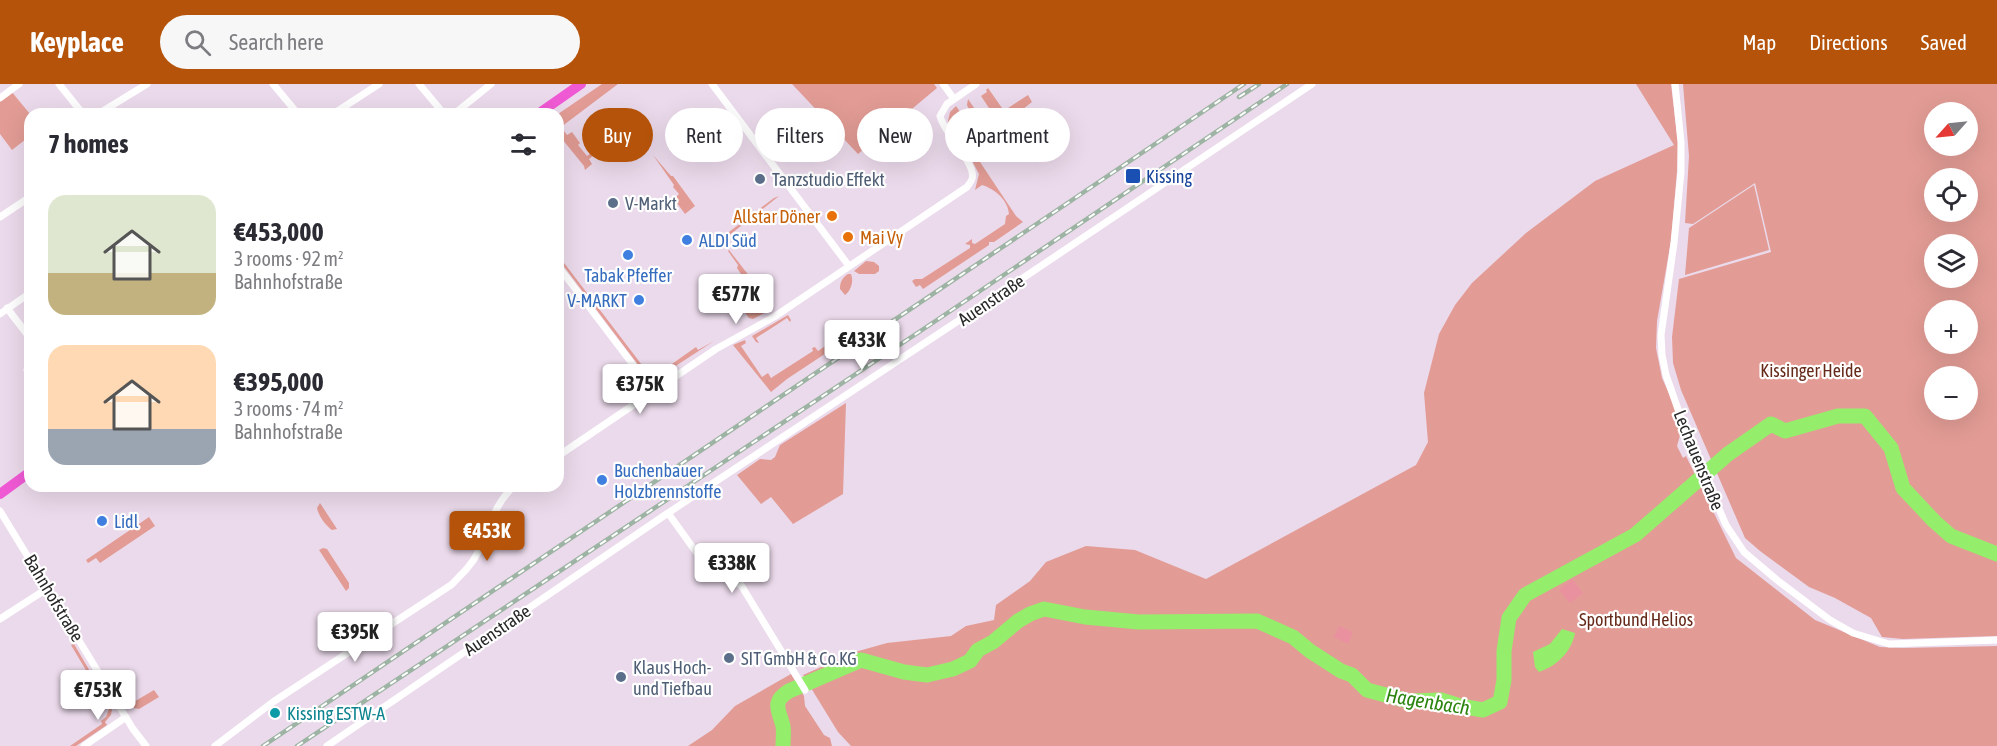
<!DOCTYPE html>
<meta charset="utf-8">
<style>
:root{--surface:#fff;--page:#f7f7f7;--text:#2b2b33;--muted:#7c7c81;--accent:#b45309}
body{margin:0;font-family:"Asap Condensed",sans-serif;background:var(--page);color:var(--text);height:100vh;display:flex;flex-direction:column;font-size:22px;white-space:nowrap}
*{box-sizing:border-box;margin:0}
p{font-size:20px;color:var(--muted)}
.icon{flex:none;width:33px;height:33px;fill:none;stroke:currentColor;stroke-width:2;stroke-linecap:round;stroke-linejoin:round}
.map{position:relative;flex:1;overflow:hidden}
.details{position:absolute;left:24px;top:24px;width:540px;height:384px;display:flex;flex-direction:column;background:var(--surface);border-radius:18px;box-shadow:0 6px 24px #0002}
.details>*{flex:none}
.top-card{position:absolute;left:582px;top:24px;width:570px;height:54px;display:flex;gap:12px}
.needle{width:39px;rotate:243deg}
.tools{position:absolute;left:1924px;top:18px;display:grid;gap:12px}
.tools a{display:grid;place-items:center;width:54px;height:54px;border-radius:50%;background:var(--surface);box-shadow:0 6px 24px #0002;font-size:30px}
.price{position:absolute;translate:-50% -51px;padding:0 14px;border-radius:6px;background:#fff;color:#222;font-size:20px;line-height:39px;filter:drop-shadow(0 2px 3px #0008)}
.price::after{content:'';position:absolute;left:50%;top:36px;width:18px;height:14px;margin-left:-9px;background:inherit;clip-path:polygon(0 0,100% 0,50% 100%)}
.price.active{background:var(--accent);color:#fff}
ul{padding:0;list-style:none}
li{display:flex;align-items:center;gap:18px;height:150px;padding:0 24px}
li span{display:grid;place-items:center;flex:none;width:168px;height:120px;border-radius:18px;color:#555}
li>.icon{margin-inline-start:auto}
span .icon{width:72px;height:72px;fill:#fffc;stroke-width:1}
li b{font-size:26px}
h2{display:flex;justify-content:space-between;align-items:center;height:72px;padding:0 24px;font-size:26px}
.tag{padding:0 21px;border-radius:27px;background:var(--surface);box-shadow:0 6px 24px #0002;font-size:21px;line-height:54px}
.tag.active{background:var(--accent);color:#fff}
header{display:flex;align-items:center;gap:36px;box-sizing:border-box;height:84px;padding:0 30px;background:var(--accent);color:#fff}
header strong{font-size:28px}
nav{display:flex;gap:33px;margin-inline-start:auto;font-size:21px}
.search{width:420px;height:54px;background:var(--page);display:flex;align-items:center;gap:15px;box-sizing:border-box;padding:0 21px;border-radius:33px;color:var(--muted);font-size:22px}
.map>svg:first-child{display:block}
</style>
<header>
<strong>Keyplace</strong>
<div class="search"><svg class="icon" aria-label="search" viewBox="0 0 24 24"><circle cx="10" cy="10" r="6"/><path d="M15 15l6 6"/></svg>Search here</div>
<nav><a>Map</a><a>Directions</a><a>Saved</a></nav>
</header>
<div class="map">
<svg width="1997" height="662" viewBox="0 0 1997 662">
<rect width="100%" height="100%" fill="#ebdaeb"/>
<!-- green -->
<path fill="#e29c95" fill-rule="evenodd" d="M602,0h16l-57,43 6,8 5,-3 8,11 -2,2 9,11 43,-31v-3l18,24 -1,3 -12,-17 -6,4 -4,-5 -17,14 3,5 -5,-4 -17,13 3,5 -7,6 -1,-4 -26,-32v-20z
M792,0h142l3,4 -79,66z
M1636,0h35l7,59 -1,28 -6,70 -14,80 -1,27 6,30 21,47 -6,21 6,12 3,-2 50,102 79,62 65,27 22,1 95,-2v100h-1146l-13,-14 -35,-57 52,-23 32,-9 64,-7 15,-10 28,-6 2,-15 34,-24 16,-19 40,-16 49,4 71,29 210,-114 12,-23 -4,-49 15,-59 16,-29 17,-22 54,-50 69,-52 79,-36z
M1683,0h314v552l-94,3 -21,-2 -11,-19 -36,-20 -26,-11 -49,-36 -15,-13 -64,-148 -8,-27 -1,-26 7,-58 92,-27 -16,-69 -62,41 -8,-1 4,-67zM1935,28h33v34h-33zM1935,94h33v34h-33zM1935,160h33v34h-33zM1935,226h33v34h-33zM1935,292h33v34h-33z
M988,4l14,20v4l26,-17 4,7c-9,7 -39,33 -49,27 -6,-4 -13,-17 -16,-24l1,-6 15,22 10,-7 -12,-18 6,-4 -1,-2z
M11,7l19,23v22l-18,14 -12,-16v-35z
M956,22l19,28 -4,11 1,5 44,66 7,6 -29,20h-5v3l-66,44 -3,-4 -4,2 -4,-6 3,-2h7l48,-31v-3l-5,-1 7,-5v4l3,1 30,-20 1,-8 3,-2c-1,-14 -14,-25 -27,-29l-7,5 4,-16 -11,-21 3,-2 -6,-9 -3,1 -14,-22 2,-9z
M653,71l18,21h2l22,30 -10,8 -11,-15 5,-5 -6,-7 1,-2z
M1754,101l15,65 -84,25 4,-47z
M779,112l-52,41 -2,-2 49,-37z
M729,166l45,58 -21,11 -4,-1 -10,-13 10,-19 -12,-18 1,-3 -10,-14z
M558,171l87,114 7,7 -10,-6 -83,-110z
M866,177l8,1 5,4v5l-4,3h-16l-5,-3z
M848,190h3c3,7 0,17 -6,21l-5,-6c0,-7 2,-11 8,-15z
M788,231l3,5 -1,2 -3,-4 -31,20 3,5 -3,-1 -4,-6z
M862,236l5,6 -80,53 -16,13 -38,-47 12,-5 1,3 -5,3 21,31 6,-4 3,5 42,-27 -1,-3 3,-1 3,4 26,-18 2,-6 4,1z
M714,257l-43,28 -2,-3 27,-19 2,3z
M846,319l-3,91 -50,30 -22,-27 -10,7 -24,-29 23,-16 11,1 4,-3 5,-12z
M320,419l17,26 -5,1c-6,-4 -14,-15 -15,-22z
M149,433l6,9 -55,37 -4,-5 -8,5 -2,-3z
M323,464l4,1 22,34v5l-3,3 -27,-41z
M74,560l38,65 -1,6 -6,7 2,3 -31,21h-6l32,-22 -1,-3 5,-4 3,-8 -38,-64z
M791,590l13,22 1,10 19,29 6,3 2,8h-46l-1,-5 -6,-4v9h-91l24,-16 23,-24z
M154,606l5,7 -20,12 -11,-2 -1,-1z"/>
<!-- pitch -->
<path fill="#ea919f" d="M1572,495l11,14 -13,10 -11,-13z
M1339,542l14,6 -5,12 -14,-7z"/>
<!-- water -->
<path fill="#94ee6b" d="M1562,545l13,4c-3,18 -18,33 -36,39l-4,-5 -2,-15 17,-8z"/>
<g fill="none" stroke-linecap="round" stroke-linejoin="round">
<!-- river -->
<path stroke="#94ee6b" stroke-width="15" d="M783,662c0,-6 1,-14 0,-20 -4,-16 -12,-24 6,-35l72,-31 43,12 23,3 26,-6 17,-8 8,-11 15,-8 25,-21 12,-7 14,-5 41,8 54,5 118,-1 36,16 17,14 31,20 11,4 15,15 41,11 33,-1 19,6 23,4 17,-8 4,-22v-29l5,-33 16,-23 110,-60 93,-81 43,-30 14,7 53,-15h27l26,32 12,40 31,33 17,15 46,18"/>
<!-- street -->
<path stroke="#fff" stroke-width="7" d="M59,0l24,30
M273,0l25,30
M419,0l25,30
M712,0l137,182
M943,0l11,15
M1675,0l6,58v30l-7,71 -13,92 1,20 4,20 21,60 39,90 18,27 33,28 53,40 23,13 36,11 108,-4
M0,14l19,-14
M98,30l49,-30
M333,30l46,-30
M454,30l37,-30
M0,133l30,-20
M558,182l95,125
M7,224l23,30
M0,230l30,-21
M27,286l3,-2
M558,372l158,-107 58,-32 193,-130c2,-3 4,-5 5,-8 5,-15 -28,-45 -32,-63l7,-12 29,-20
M0,427l133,218 13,17
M668,429l41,57 32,15 64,105
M0,535l48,-31
M84,662l42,-29
M215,662l58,-44 178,-117c10,-10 21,-20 27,-33 13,-25 14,-45 36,-66
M327,662l341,-233 358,-237 286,-192"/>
<!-- primary -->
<path stroke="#f059d4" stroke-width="10" d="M538,30l43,-30
M0,410l30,-22"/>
<!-- rail casing -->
<g stroke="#9db3a3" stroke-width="4.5">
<path id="rail" d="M1239,13l20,-13
M263,662l981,-662
M297,662l637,-424 353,-238"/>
</g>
<!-- rail -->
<use href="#rail" stroke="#fff" stroke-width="2" stroke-dasharray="7" stroke-linecap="butt"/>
</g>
<!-- markers -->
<rect fill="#1a4fb4" stroke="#fff" stroke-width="2" x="1125" y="84" width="16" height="16" rx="3"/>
<g fill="#5c6f8a" stroke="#fff" stroke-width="2">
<circle cx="760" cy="95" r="6"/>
<circle cx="613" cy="119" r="6"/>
<circle cx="729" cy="574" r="6"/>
<circle cx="621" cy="593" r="6"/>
</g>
<g fill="#e8710a" stroke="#fff" stroke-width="2">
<circle cx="832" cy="132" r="6"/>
<circle cx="848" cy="153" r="6"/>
</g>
<g fill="#3f7fe0" stroke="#fff" stroke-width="2">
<circle cx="687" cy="156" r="6"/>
<circle cx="628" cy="171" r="6"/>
<circle cx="639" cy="216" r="6"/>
<circle cx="602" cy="396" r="6"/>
<circle cx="102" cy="437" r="6"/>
</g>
<circle fill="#0f9aa8" stroke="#fff" stroke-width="2" cx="275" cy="629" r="6"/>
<g text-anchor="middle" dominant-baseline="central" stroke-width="4.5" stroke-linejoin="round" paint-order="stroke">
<!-- transit labels -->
<g font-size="18" fill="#164399" stroke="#fff" text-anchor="start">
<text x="1146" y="92">Kissing</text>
</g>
<!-- service labels -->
<g font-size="18" fill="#4e5e75" stroke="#fff" text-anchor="start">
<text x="772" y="95">Tanzstudio Effekt</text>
<text x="625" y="119">V-Markt</text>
<text x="741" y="574">SIT GmbH &amp; Co.KG</text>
<text x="633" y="583">Klaus Hoch-<tspan x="633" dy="21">und Tiefbau</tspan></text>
</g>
<!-- food labels -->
<g font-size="18" fill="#c56008" stroke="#fff" text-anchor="end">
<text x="820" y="132">Allstar Döner</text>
<text x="860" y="153" text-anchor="start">Mai Vy</text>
</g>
<!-- shop labels -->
<g font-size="18" fill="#366cbe" stroke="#fff" text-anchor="start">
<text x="699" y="156">ALDI Süd</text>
<text x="628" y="191" text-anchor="middle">Tabak Pfeffer</text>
<text x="627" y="216" text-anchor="end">V-MARKT</text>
<text x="614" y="386">Buchenbauer<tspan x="614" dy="21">Holzbrennstoffe</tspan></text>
<text x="114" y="437">Lidl</text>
</g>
<!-- street labels -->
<g font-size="18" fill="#282828" stroke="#fff">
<text transform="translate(991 216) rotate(-34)">Auenstraße</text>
<text transform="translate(1699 376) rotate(68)">Lechauenstraße</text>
<text transform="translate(54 514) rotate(59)">Bahnhofstraße</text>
<text transform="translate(497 546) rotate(-34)">Auenstraße</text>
</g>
<!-- park labels -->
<g font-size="18" fill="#652919" stroke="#fff">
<text x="1811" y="286">Kissinger Heide</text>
<text x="1636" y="535">Sportbund Helios</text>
</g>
<!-- culture labels -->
<g font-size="18" fill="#0d838f" stroke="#fff" text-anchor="start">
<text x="287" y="629">Kissing ESTW-A</text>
</g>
<!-- water labels -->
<g font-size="20" font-style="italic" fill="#2a840e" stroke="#fff">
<text transform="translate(1428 617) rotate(9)">Hagenbach</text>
</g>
</g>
</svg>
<div class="tools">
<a><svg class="needle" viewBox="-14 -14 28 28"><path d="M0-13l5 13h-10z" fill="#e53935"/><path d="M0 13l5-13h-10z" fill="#7c7c81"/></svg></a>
<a><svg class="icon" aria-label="locate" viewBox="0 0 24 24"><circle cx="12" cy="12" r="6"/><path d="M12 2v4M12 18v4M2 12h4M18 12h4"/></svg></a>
<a><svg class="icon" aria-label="layers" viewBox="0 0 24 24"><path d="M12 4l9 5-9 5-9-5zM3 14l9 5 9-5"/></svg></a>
<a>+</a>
<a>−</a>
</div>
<b class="price" style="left:736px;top:241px">€577K</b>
<b class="price" style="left:862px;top:287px">€433K</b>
<b class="price" style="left:640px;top:331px">€375K</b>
<b class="price active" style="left:487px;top:478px">€453K</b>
<b class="price" style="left:732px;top:510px">€338K</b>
<b class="price" style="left:355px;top:579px">€395K</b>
<b class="price" style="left:98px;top:637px">€753K</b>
<div class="top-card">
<a class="tag active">Buy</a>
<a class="tag">Rent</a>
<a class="tag">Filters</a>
<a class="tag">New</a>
<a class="tag">Apartment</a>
</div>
<section class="details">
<h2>7 homes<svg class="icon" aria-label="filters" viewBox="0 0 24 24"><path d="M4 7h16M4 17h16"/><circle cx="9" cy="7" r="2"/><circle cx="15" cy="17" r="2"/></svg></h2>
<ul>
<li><span style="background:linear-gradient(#dfe7d0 65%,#c2b280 0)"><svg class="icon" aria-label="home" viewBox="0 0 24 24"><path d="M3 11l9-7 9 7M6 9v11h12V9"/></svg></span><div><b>€453,000</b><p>3 rooms · 92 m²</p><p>Bahnhofstraße</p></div></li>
<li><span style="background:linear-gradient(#ffd9b3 70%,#9aa5b1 0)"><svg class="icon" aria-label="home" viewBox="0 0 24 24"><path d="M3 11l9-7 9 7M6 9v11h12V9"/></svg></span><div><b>€395,000</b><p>3 rooms · 74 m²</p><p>Bahnhofstraße</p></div></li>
</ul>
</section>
</div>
